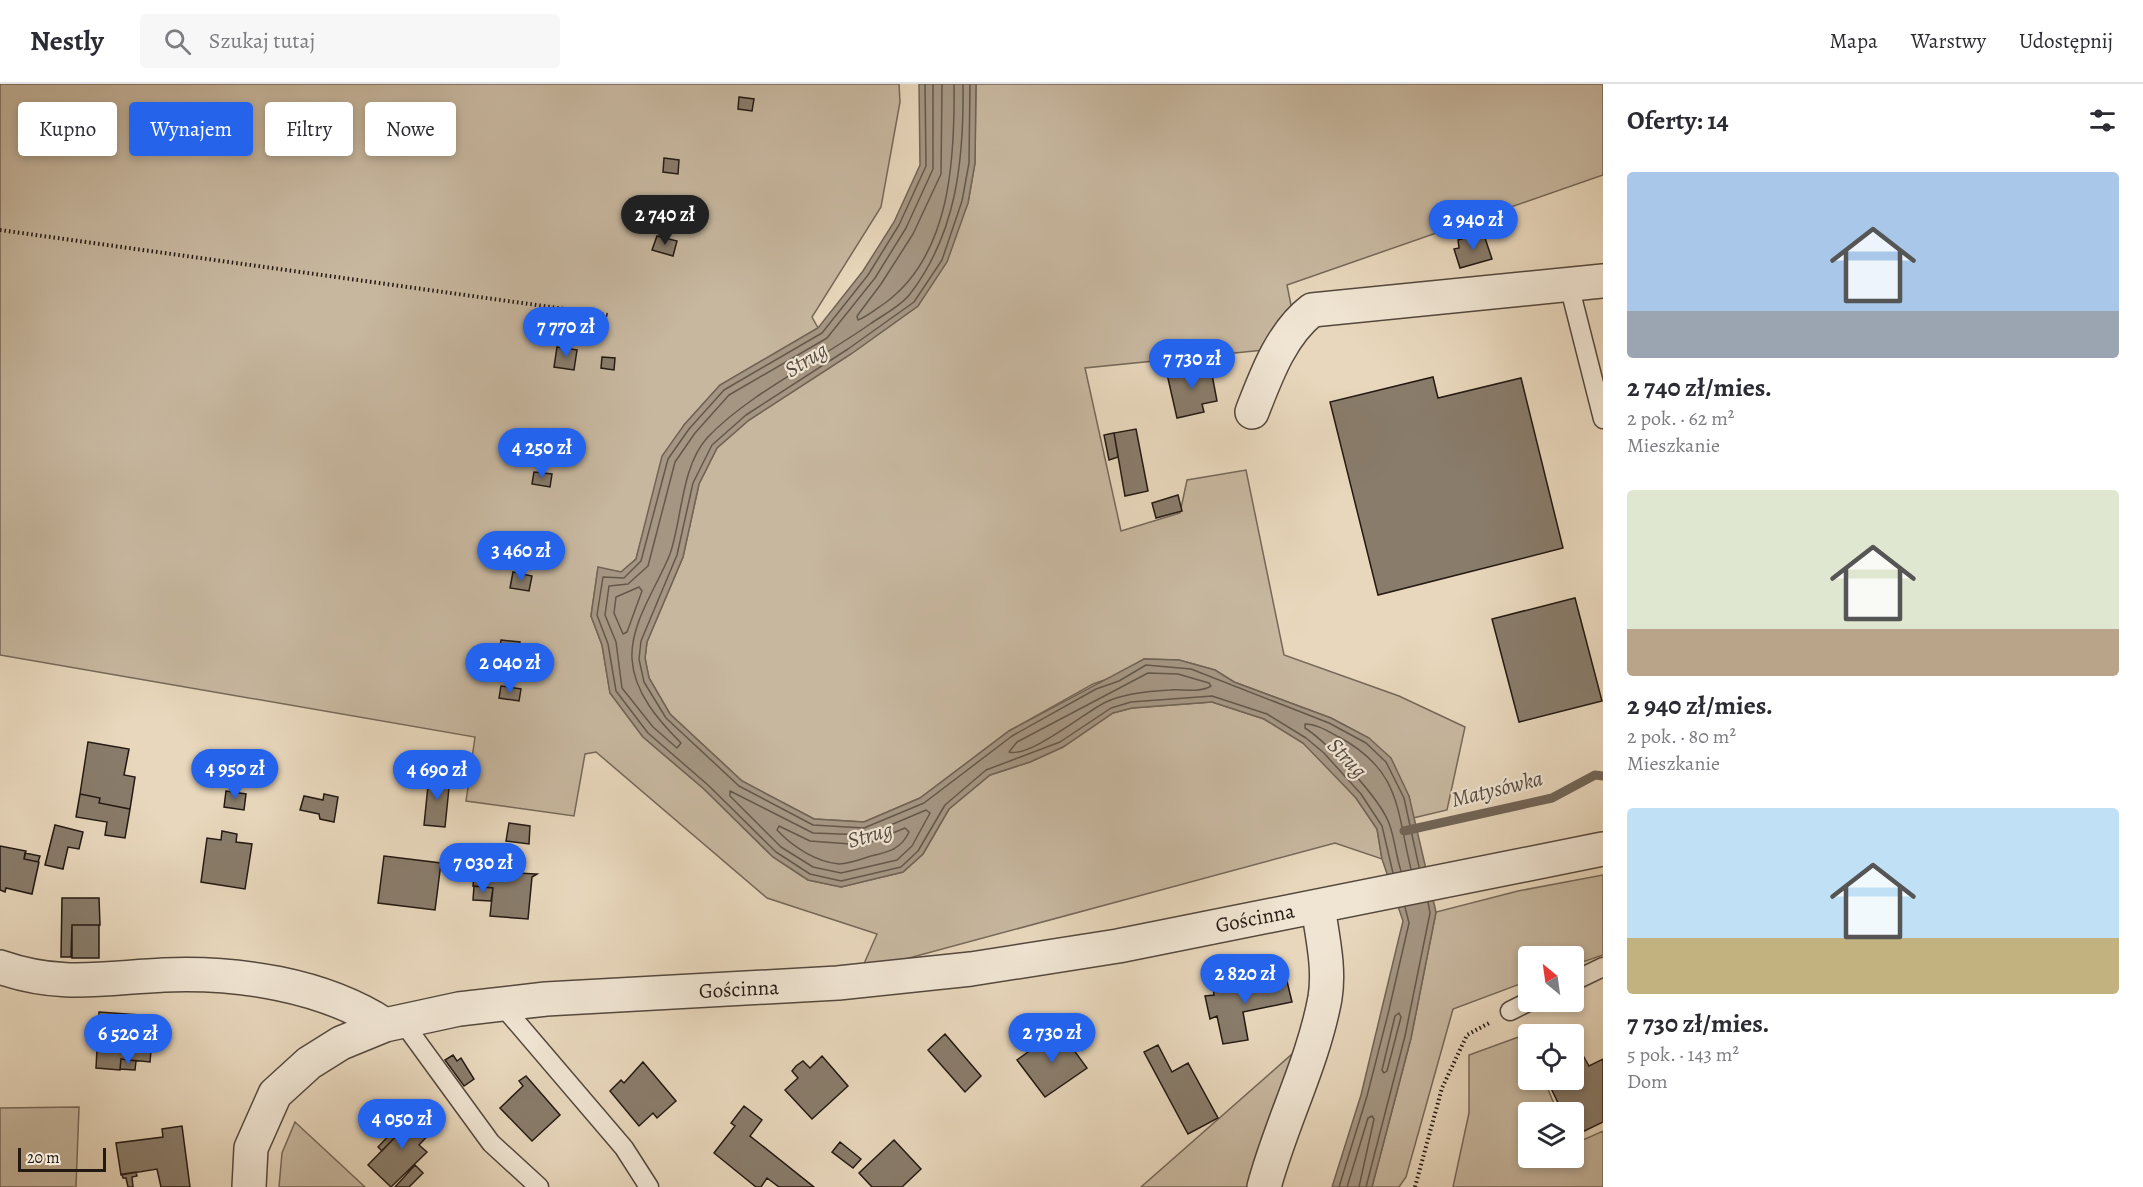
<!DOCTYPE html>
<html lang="pl">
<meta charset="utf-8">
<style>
:root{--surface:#fff;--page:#f7f7f7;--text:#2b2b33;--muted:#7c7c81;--line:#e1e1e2;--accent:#2563eb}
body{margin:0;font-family:Alegreya,serif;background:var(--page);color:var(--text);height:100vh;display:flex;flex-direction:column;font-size:22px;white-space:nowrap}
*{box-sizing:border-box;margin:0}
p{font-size:20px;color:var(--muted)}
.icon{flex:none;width:33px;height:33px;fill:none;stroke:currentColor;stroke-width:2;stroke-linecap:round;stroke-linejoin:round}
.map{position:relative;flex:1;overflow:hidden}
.details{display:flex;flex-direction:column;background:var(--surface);width:540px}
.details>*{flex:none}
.guide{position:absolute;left:18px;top:18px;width:570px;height:54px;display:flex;gap:12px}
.needle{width:39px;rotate:331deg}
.fabs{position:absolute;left:1518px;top:862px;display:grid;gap:12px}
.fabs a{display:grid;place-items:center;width:66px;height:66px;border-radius:6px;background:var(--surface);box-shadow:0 3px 9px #0003;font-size:30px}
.scale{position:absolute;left:18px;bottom:15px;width:88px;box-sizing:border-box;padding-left:6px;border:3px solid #231913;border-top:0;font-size:16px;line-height:21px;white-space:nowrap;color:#231913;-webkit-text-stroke:4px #f0e5d3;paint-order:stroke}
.price{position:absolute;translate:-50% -51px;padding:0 14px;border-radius:21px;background:var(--accent);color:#fff;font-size:20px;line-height:39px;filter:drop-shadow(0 2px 3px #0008)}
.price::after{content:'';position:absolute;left:50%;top:36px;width:18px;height:14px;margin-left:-9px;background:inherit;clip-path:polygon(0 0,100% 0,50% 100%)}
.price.active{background:#222;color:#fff}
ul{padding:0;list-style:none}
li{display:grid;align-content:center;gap:12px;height:318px;padding:0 24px}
li span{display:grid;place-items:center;height:186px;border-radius:6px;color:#555}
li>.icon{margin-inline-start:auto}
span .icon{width:108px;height:108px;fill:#fffc;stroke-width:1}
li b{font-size:26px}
h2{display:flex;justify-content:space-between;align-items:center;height:72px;padding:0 24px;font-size:26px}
.tag{padding:0 21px;border-radius:6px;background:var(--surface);box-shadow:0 3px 9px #0003;font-size:21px;line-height:54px}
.tag.active{background:var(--accent);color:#fff}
header{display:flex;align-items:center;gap:36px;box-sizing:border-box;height:84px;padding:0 30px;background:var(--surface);border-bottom:2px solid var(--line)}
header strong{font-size:28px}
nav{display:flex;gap:33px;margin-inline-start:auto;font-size:21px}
.search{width:420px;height:54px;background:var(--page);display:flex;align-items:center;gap:15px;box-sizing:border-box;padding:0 21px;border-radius:6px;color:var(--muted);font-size:22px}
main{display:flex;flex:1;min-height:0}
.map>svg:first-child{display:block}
</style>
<header>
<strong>Nestly</strong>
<div class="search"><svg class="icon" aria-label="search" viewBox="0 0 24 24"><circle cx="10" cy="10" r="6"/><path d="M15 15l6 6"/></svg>Szukaj tutaj</div>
<nav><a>Mapa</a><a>Warstwy</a><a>Udostępnij</a></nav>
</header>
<main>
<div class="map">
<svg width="1603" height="1103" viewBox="0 0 1603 1103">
<rect width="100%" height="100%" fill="#e8d7bc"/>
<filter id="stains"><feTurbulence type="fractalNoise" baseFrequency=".00333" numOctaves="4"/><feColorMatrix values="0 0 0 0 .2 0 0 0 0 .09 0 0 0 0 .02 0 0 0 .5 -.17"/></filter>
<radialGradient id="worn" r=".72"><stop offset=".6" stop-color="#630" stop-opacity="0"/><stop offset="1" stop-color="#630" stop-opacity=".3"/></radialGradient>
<!-- green -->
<path fill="#c7b79f" stroke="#756859" stroke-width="1.5" d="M0,0h899l1,18 -19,105 -69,110 6,11 -98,57 -36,40 -38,97 -10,37 -15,13 -23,-4 -7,48 11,29 8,48 33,44 61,52 69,68 35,23 33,7 62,-15 20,-18 26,-45 41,-34 40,-13 33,-15 50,-34 19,-5 80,-6 52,17 39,24 17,15 36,40 21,31 5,30 -47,-16 -437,118 -35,5 14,-32 -110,-36 -171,-146 -11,2 -11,62 -108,-15 9,-64 -475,-82z
M976,0h627v91l-316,110 4,20 -17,44 -189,19 36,163 59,-18 7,-33 59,-10 38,185 115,41 66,31 -18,83 -34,8 -4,-22 -40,-58 -38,-20 -97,-36 -19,-12 -36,-10 -35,-1 -28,17 -23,8 -84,47 -89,67 -56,24 -50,-3 -72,-38 -72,-67 -21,-36 -4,-20 2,-16 36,-85 16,-73 18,-36 32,-28 102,-66 67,-48 50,-103 7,-40z
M1603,791v80l-29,10v-8h-46v24l-75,28 -47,168 -7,10h-27l39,-149 25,-126 82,-21z
M1524,951l4,10v35h16l14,33h-30v45h46v-14l29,-13v56h-150l16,-74v-58z
M1300,963l-46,140h-113z
M79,1023l-3,80h-76v-79z
M295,1038l70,65h-86l3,-34z"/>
<!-- water -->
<path fill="#a59683" stroke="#716456" stroke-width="1.5" d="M919,0h57l-1,79 -7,40 -21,59 -29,44 -67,48 -102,66 -32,28 -18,36 -16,73 -36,85 -2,16 4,20 21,36 72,67 72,38 50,3 56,-24 89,-67 135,-72 35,1 36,10 19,12 97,36 38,20 22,20 18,38 27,116 -25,126 -39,149h-40l29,-92 42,-174 -21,-62 -5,-30 -21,-31 -53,-55 -39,-24 -52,-17 -80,6 -19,5 -50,34 -33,15 -40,13 -41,34 -26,45 -20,18 -62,15 -33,-7 -35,-23 -69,-68 -61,-52 -33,-44 -8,-48 -11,-29 7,-49 23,5 15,-13 26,-103 22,-31 36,-40 98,-57 45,-57 31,-49 26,-57z"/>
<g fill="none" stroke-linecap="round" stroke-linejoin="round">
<!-- shore -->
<path stroke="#64584b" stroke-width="1.5" d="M925,0l1,82 -27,59 -31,50 -46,58 -98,57 -35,39 -21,30 -27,102 -17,17 -21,-1 -6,38 11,29 8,47 32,42 60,52 68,67 34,22 31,7 60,-14 17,-16 27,-46 41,-35 74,-28 51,-34 20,-6 81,-6 55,18 39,24 18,15 37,41 21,32 11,47
M933,0v85l-27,59 -31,50 -48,60 -98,57 -34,38 -20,29 -27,104 -20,18 -19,2 -4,29 11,27 6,46 31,39 24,21 4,-5c-22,-22 -47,-50 -49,-84 -2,-36 25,-72 38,-105 12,-34 11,-87 37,-116 40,-43 114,-79 163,-114 13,-9 31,-18 40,-30 47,-61 54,-135 53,-210
M942,0l-1,90 -28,60 -32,50 -24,32 1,4c9,-3 18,-11 27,-17 66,-48 70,-145 69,-219
M970,0l-1,79 -7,38 -20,59 -28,42 -66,47 -102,66 -34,30 -19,38 -16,72 -36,86 -2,18 5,23 22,36 73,68 74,39 51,3 60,-25 88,-67 84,-47 23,-8 27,-16 45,4 138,54 37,20 20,19 18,36 15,69
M639,503l3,4 -15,41 -4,2 -9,-21 2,-16z
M1148,589l30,1 31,9 2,3c-11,7 -28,3 -41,4 -20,1 -45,3 -64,12 -21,10 -76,56 -97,50l8,-10z
M730,707l83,42 54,2 59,-25 4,3 -18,33 -15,14 -56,13 -28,-6 -32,-20 -51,-51z
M779,742l31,15 54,4 41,-17 4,4c-8,17 -20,20 -38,24 -9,3 -22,8 -32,8 -23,-2 -46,-17 -62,-34z
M1401,787c-5,-15 -6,-30 -11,-45 -8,-26 -62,-83 -85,-98v-4c12,0 24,8 34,13 62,34 57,71 72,132
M1399,929l2,4 -14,54 -3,2 -2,-3 13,-54z
M1339,1103l28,-91 21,-82 21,-91 -4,-16
M1347,1103l21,-69 4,-2 2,3 -15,68
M1366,1103l39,-151 25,-123 -2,-11"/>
<!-- stream -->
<path stroke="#716456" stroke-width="9" d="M1404,747l148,-33 43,-23 8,1"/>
</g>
<!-- building -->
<path fill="#897c6b" stroke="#231913" stroke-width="1.5" d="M739,13l15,2 -2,12 -14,-2z
M664,74l15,2 -1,14 -15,-2z
M1483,148l9,27 -32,9 -6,-19 5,-1 -1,-8z
M657,152l20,5 -4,15 -21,-6z
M557,263l20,3 -3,20 -20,-3z
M602,273l13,1 -1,12 -13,-2z
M1210,280l7,37 -15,3 2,8 -27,6 -10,-44z
M1433,293l5,21 83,-20 42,170 -185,47 -48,-193z
M1136,345l12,62 -23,5 -11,-63z
M1114,349l4,24 -9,3 -5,-25z
M534,388l18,2 -2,13 -18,-3z
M1178,411l4,16 -26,7 -4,-15z
M513,488l19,4 -3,15 -19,-3z
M1575,514l27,103 -83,21 -27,-103z
M501,556l19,2 -3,15 -18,-2z
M501,602l20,3 -2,12 -20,-3z
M88,658l41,7 -5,26 11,2 -5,32 -31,-6 1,-5 -20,-4z
M429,692l21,2 -5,49 -21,-2z
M226,707l20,3 -2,16 -20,-3z
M80,710l20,4 -1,5 31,6 -5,29 -20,-3 2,-13 -31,-5z
M324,710l14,3 -4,25 -14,-3 -1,-5 -19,-4 4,-14 19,4z
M509,739l21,3 -1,18 -23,-3z
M55,741l28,7 -4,17 -11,-2 -5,22 -18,-4z
M222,747l15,3 -1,8 16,2 -7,45 -44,-7 6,-44 14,2z
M0,762l26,5 -2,8 15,3 -7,32 -26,-6 -1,4 -5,-2z
M476,764l44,4 -2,21 19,1 -5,3 -4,42 -38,-3 3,-28 -20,-2z
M25,769l15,3 -2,6 -14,-3z
M384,772l57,7 -6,47 -57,-7z
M474,802l19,2 -2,13 -18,-1z
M62,814h37l1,27h-28l-1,32h-10z
M72,841h27v33h-27z
M1285,889l7,29 -49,10 5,28 -25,4 -6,-28 -7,3 -5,-23 9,-1 -1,-7 24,-5 1,7 26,-5 -2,-7z
M99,928l55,4 -4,46 -29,-3 -1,11 -24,-2z
M1059,946l28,38 -42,29 -28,-37z
M945,950l36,42 -16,16 -37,-42z
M1158,961l14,27 16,-9 30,55 -30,16 -44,-82z
M1580,966l9,16 14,-7v63l-29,14v-23h-11l-16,-33h27v-27z
M453,971l4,6 4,-3 13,21 -10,7 -19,-26z
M822,972l26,30 -36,33 -27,-29 13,-12 -6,-7 4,-5 7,-5 7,7z
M121,975l15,2 -1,9 -15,-1z
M643,978l33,39 -19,17 -4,-5 -14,13 -29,-35 11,-11 3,3z
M526,992l34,39 -28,26 -32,-33 23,-22 -4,-5z
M744,1022l18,14 -12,16 64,51h-35l-12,-9 -6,9h-5l-42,-34 21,-27 -4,-3z
M411,1026l22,20 -14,15 8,7 -36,35 -23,-22 34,-35 -5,-5z
M182,1042l8,61h-29l-4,-18 -36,6 -5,-32 47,-6 -1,-8z
M398,1042l4,4 -20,21 -4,-4z
M894,1056l27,29 -19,18h-30l-13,-14z
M840,1058l21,17 -8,9 -21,-16z
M415,1081l8,8 -14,14h-14z
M136,1088l1,4 -5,1 1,10h-5l-2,-9h-3l-1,-4z"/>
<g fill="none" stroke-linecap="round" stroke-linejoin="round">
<!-- service casing -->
<g stroke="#54483d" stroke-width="21">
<path id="service" d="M1569,201l34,134
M1574,897l29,-14
M501,920l123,144 25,39
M1510,927l18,-9
M402,937l89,122 48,44"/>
</g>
<!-- minor casing -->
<g stroke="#54483d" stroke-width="36">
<path id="minor" d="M1252,328c14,-36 29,-78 60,-102l291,-29
M0,883c60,21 103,11 164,8 73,-3 158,9 221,50
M249,1103l2,-39 24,-54 34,-31 32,-20 44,-18 74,-16 87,-10 292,-16 133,-14 147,-23 485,-97
M1264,1103c17,-64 49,-124 61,-189 5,-31 -3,-62 -7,-92"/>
</g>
<!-- path -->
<path stroke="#231913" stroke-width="4" stroke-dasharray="1.5 3" stroke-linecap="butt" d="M0,146l608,85
M1415,1103l27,-99 25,-53 24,-13"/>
<!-- service -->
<use href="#service" stroke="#f0e5d3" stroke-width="18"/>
<!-- minor -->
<use href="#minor" stroke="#f0e5d3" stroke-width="33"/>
</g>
<g text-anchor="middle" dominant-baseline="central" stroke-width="4.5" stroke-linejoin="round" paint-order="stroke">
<!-- street labels -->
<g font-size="21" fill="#231913" stroke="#f0e5d3">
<text transform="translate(1255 834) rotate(-11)">Gościnna</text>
<text transform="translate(739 905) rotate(-3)">Gościnna</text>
</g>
<!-- water labels -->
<g font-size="22" font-style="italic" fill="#574b40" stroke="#f0e5d3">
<text transform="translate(806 276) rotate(-32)">Strug</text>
<text transform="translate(1347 674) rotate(46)">Strug</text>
<text transform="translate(1497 705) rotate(-14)">Matysówka</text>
<text transform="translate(870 751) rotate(-16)">Strug</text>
</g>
</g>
<rect width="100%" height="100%" filter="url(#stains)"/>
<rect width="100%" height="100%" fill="url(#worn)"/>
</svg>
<div class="fabs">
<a><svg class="needle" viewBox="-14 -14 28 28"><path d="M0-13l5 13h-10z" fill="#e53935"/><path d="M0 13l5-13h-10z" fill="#7c7c81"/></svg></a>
<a><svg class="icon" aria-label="locate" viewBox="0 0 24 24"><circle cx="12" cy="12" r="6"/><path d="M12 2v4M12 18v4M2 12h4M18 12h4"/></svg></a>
<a><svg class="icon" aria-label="layers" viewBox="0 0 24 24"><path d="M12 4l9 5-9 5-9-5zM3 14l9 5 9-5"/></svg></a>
</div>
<div class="scale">20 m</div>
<b class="price active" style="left:665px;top:162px">2 740 zł</b>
<b class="price" style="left:1473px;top:167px">2 940 zł</b>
<b class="price" style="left:566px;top:274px">7 770 zł</b>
<b class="price" style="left:1192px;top:306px">7 730 zł</b>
<b class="price" style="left:542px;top:395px">4 250 zł</b>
<b class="price" style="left:521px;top:498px">3 460 zł</b>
<b class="price" style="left:510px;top:610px">2 040 zł</b>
<b class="price" style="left:235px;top:716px">4 950 zł</b>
<b class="price" style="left:437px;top:717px">4 690 zł</b>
<b class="price" style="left:483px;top:810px">7 030 zł</b>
<b class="price" style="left:1245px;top:921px">2 820 zł</b>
<b class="price" style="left:1052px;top:980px">2 730 zł</b>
<b class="price" style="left:128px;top:981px">6 520 zł</b>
<b class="price" style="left:402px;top:1066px">4 050 zł</b>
<div class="guide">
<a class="tag">Kupno</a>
<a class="tag active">Wynajem</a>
<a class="tag">Filtry</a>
<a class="tag">Nowe</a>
</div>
</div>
<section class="details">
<h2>Oferty: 14<svg class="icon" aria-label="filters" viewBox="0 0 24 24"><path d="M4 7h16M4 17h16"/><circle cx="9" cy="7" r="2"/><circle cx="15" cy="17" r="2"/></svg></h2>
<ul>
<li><span style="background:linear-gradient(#a9c7e8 75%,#9aa5b1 0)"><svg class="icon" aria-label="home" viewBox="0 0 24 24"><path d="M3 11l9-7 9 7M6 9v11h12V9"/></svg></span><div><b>2 740 zł/mies.</b><p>2 pok. · 62 m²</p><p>Mieszkanie</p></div></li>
<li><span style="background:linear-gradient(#dfe7d0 75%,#b9a48a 0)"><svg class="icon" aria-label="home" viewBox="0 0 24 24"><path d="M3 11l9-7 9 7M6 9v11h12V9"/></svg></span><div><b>2 940 zł/mies.</b><p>2 pok. · 80 m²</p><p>Mieszkanie</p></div></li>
<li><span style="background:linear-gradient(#bfe0f5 70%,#c2b280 0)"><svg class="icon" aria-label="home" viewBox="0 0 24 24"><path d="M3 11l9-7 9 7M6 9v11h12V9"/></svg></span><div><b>7 730 zł/mies.</b><p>5 pok. · 143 m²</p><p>Dom</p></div></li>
</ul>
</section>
</main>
